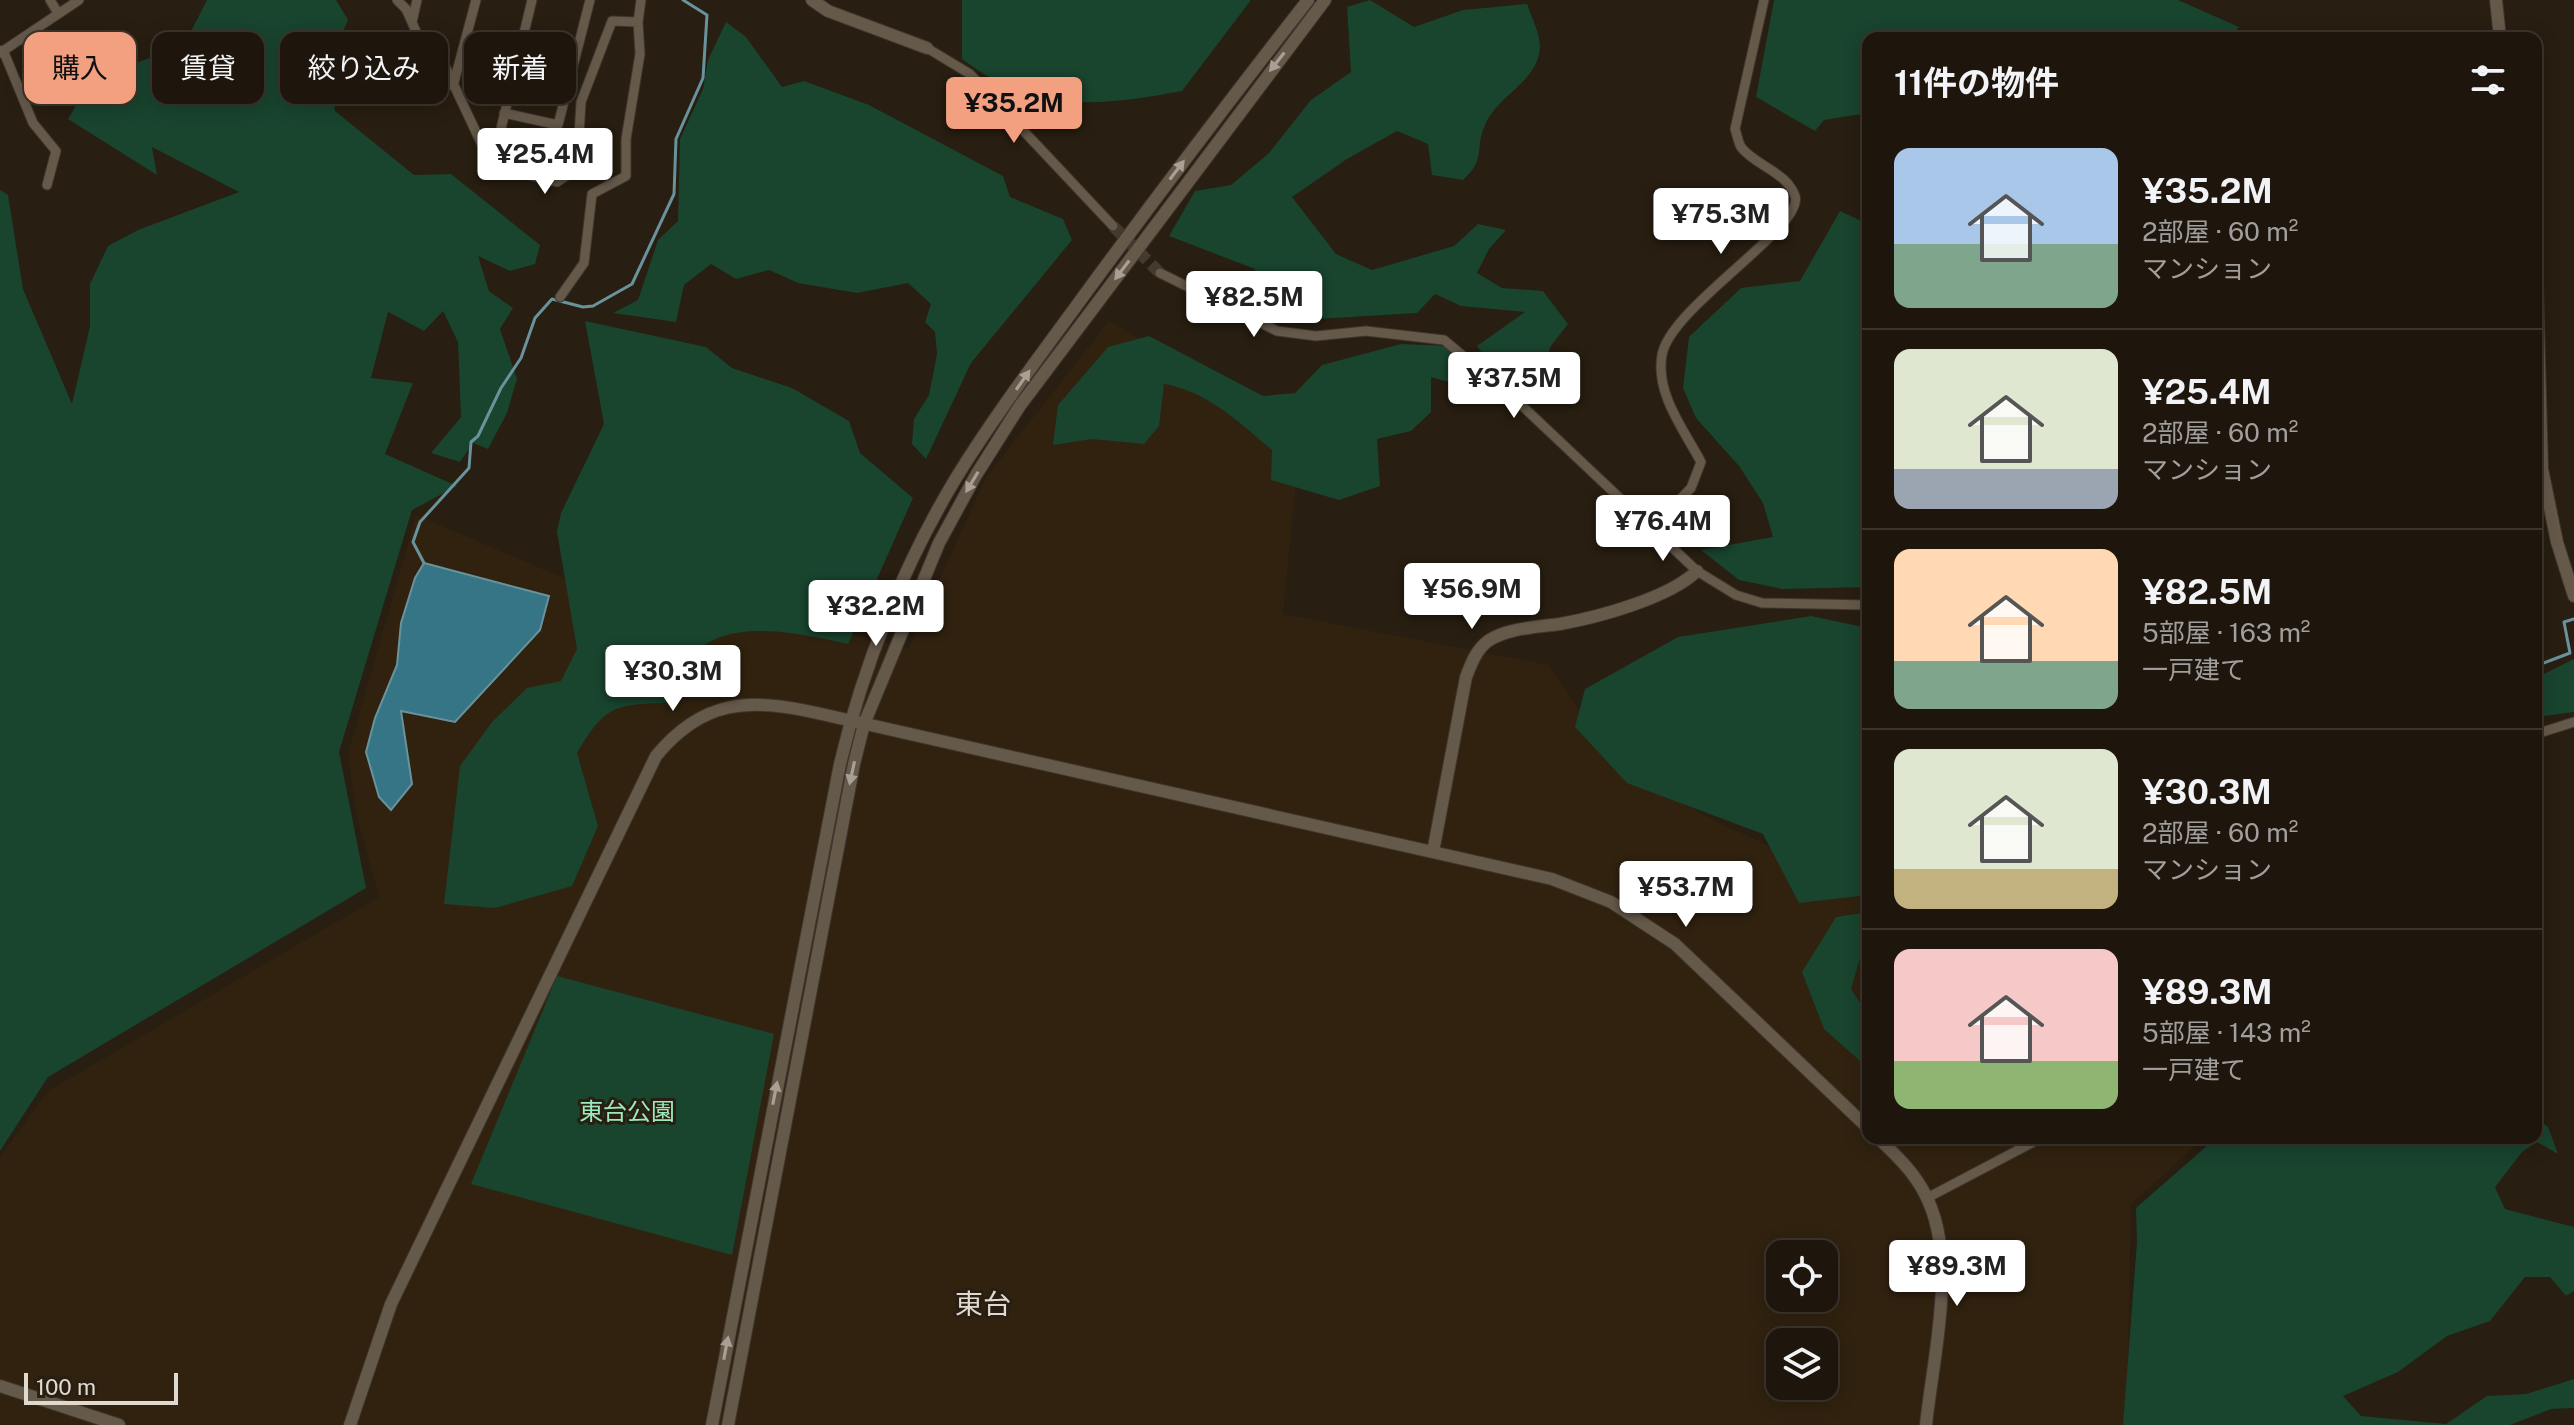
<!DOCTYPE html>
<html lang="ja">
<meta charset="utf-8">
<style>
:root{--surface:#1e160d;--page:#261f16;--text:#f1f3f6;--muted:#a19f9d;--line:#3c352e;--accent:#f2a080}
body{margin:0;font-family:"Public Sans","Noto Sans JP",sans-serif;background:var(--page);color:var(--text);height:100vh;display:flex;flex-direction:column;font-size:30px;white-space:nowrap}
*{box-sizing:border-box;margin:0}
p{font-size:26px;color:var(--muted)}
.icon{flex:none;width:44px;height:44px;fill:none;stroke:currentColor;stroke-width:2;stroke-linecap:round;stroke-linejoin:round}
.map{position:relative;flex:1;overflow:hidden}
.side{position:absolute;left:1862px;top:32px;width:680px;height:1112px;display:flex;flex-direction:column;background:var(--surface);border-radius:16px;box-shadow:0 4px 20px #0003,0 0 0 2px var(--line)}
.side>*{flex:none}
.guide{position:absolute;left:24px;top:32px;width:760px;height:72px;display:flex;gap:16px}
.fabs{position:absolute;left:1766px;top:1240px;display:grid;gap:16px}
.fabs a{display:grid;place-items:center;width:72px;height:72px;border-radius:16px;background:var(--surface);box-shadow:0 4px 20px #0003,0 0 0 2px var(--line);font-size:40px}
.scale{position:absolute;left:24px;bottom:20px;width:154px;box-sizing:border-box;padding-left:8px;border:4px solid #e0d9d0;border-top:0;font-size:22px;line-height:28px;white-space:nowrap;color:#e0d9d0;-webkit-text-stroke:6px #281e11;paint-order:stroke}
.price{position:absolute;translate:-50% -68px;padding:0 18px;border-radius:8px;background:#fff;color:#222;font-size:26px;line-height:52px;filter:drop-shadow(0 2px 4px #0008)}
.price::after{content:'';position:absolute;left:50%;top:48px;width:24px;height:18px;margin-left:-12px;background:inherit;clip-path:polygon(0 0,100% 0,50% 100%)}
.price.current{background:var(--accent);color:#111}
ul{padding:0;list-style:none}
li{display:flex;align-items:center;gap:24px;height:200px;padding:0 32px}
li+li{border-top:2px solid var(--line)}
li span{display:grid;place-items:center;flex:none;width:224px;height:160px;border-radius:16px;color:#555}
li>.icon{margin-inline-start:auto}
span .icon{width:96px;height:96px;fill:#fffc;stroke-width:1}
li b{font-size:34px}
h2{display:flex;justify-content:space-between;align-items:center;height:96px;padding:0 32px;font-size:34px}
.pill{padding:0 28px;border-radius:16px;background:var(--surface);box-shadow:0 4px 20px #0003,0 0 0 2px var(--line);font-size:28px;line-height:72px}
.pill.current{background:var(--accent);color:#111}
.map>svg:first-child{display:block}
</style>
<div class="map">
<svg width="2574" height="1425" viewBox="0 0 2574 1425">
<rect width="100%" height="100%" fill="#281e11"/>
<!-- built -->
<path fill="#30220f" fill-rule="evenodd" d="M1109,321l192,110 -18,183 266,51 71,106 103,54 145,65v248h336l-73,66 -4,221h-2127v-268l48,-66 331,-194 -23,-83 -8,-60 68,-239 251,107 123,-4 118,31 78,-172zM1780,1254h44v44h-44zM1780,1342h44v44h-44z"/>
<!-- green -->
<path fill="#19442e" d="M207,0h129l12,20 -19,43 6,48 79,64 37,-1 89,71 -5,19 -25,7 -32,-15 11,35 24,17 -13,21 17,50 -10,34 -19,36 -15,-6 -13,19 -29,-9 30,-36 -3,-75 -15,-31 -19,20 -36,-19 -17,66 42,5 -28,71 72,32 -45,24 -73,242 27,136 -318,189 -48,74v-961l8,5 15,94 49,115 18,-78v-42l18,-38 30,-16 101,-38 -87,-45 5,28 -89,-56 23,-39 93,-35z
M962,0h289l-69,91c-85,16 -148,22 -220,-32z
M1370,0l44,27 49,-17 64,-6c4,12 13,29 13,42 -1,36 -42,48 -55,79 -11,25 2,33 -22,55l-31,-5 -4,-31 -31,-13 -50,28 -55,38 44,57 36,16 82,-24 24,-22 28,6 -17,19 -12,24 25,15 41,3 25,33 -18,23 -6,36 -42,-3 -25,-34 48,-34 -64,-6 -26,-12 -18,19 -100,6 -46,-6 -17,-20 1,-24 -86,-33 26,-45 36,-6 38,-32 42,-53 40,-28 -4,-65z
M1774,0h404l61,27 -9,11h-362v75l-44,7 -9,11 -59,-34z
M726,22l20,15 36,50 22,-6 65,24 134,71 7,21 53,22 9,21 -101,123 -45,96 -14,-15 2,-25 15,-24 8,-41 -2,-22 -10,-10 6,-18 -23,-21 -51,10 -59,-10 -29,-13 -33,9 -25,-15 -27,21 -8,37 -63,-9 25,-13 20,-60 20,-19 2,-82 23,-50 5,-29z
M1840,211l28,13v363l-86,2 -43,-9 -38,-30 72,-13 -10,-34 -24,-37 -43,-48 -13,-30 6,-51 52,-49 59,-7z
M585,321l121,26 26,21 60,20 57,33 11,32 53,45 -65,146c-40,-9 -114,-27 -149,6 -13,12 -22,37 -31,53 -54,1 -63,3 -91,50l21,73 -26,60 -77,22 -51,-4 16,-138 32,-44 35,-34 34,-7 16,-32 -20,-117 4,-19 43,-89z
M1149,336l114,60 32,-3 27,-28 79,-21 50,2 45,40 -26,2 -39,-11v35l-20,19 -34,8 3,47 -41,14 -68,-20 1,-30c-32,-27 -65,-59 -108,-66l-5,42 -15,18 -52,-5 -39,6 5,-40 50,-58z
M1811,616l57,12v267l-69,8 -36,-69 -136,-51 -52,-56 10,-38 93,-52z
M2574,659v53l-38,5v-39z
M1868,912v39l-8,7 -9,31 17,26v53l-44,-39 -22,-57 34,-55z
M557,976l217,58 -42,221 -261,-71z
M2536,1118l12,9 10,27 -21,-12 -15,10 -27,35 10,22 69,18v64l-8,5 -16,-19h-25l-35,44 -43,15 -49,36 -55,24 18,20 85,8 41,-28 39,-2 48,-15v29l-23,1 -41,16h-387l14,-183 -1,-34 80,-70h218l5,4 6,-4h91z"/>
<!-- water -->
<path fill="#367585" stroke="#69939c" stroke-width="2" d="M424,563l125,33 -9,34 -85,92 -54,-11 11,73 -21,26 -12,-13 -13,-45 9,-34 22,-53 4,-42 14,-45z"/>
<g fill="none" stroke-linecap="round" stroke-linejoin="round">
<!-- stream -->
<path stroke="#69939c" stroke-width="3" d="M424,563l-11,-21 7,-20 49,-54 2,-26 7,-6 23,-48 20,-30 14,-40 17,-19 31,8 10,-1 39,-22 42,-90 2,-55 27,-61 4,-63 -24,-15
M2536,666l34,-13 -6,-31 10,-3"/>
<!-- secondary-tunnel -->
<path stroke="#443a2e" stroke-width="12" stroke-dasharray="12 6" stroke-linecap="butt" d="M1113,226l47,47"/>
<!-- street casing -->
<g stroke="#3f362f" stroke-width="11">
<path id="street" d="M50,0l8,13
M397,0l9,9 17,38 20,15 49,104 65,16 20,-13 4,-67 31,-81 26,1 3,-22
M412,22l5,-22
M927,48l43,26 143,152
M3,50l30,73 23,28 -9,34
M0,53l79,-53
M453,86l23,-86
M504,113l54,12 32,-125
M492,166l40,-166
M1160,273l117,58 39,5 50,-5 78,9 73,61 180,170 39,24 26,8 106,2
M560,297l24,-34 8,-69 34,-18v-37l14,-85 -2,-32
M1650,530l41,-42 10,-26c-17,-32 -46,-69 -39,-107 8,-48 143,-128 133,-159 -8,-24 -41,-31 -54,-49 -3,-5 -4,-13 -6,-18l29,-129
M2536,734l38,-12
M1927,1198l114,-60"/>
</g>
<!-- secondary casing -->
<g stroke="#3f362f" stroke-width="14">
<path id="secondary" d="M812,0l16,11 99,37
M2496,0l4,38
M2536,251l6,218 15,73 17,54
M1433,852l33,-175c5,-13 10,-27 22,-36 19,-13 50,-14 72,-17 39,-7 109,-26 137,-53
M1878,1138c18,17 36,34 47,56 34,65 8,161 1,231
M0,1386l119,39
M350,1425l41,-121 265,-548c47,-57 93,-58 161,-43l735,166 59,23 64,42 193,184
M712,1425l128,-661c23,-98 64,-200 116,-286 40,-65 87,-126 132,-188 72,-98 145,-194 220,-290
M728,1425l126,-661 10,-40 75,-181 37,-68 43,-68 306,-407"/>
</g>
<!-- street -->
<use href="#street" stroke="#65594a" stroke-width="9"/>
<!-- secondary -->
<use href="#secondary" stroke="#65594a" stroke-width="12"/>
</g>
<!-- one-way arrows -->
<defs><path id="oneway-solid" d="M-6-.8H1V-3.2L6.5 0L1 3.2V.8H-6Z" transform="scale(2)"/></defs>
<g fill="#a99f94">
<use href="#oneway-solid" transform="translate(1277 62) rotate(128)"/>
<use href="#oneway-solid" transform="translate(1177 170) rotate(-53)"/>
<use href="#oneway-solid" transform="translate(1122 270) rotate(127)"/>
<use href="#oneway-solid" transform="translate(1023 380) rotate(-55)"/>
<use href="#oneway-solid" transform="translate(972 482) rotate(121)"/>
<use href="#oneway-solid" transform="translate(852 773) rotate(102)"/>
<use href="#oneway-solid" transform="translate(775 1093) rotate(-79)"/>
<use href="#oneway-solid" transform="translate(726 1348) rotate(-79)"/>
</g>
<g text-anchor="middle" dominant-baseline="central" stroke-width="6" stroke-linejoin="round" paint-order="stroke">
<!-- park labels -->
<g font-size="24" fill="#9be9bc" stroke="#281e11">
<text x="627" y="1111">東台公園</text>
</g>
<!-- quarter labels -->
<g font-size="28" fill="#e0d9d0" stroke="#281e11">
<text x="983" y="1303">東台</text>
</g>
</g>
</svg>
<div class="fabs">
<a><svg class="icon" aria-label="locate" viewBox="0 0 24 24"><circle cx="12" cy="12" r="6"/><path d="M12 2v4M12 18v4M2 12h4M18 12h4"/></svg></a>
<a><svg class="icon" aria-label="layers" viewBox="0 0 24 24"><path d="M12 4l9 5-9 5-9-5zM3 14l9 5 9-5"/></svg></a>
</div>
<div class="scale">100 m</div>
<b class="price current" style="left:1014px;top:145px">¥35.2M</b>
<b class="price" style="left:545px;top:196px">¥25.4M</b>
<b class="price" style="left:1721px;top:256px">¥75.3M</b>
<b class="price" style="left:1254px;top:339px">¥82.5M</b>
<b class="price" style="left:1514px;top:420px">¥37.5M</b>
<b class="price" style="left:1663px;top:563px">¥76.4M</b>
<b class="price" style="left:1472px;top:631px">¥56.9M</b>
<b class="price" style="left:876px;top:648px">¥32.2M</b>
<b class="price" style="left:673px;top:713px">¥30.3M</b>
<b class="price" style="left:1686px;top:929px">¥53.7M</b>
<b class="price" style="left:1957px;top:1308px">¥89.3M</b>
<div class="guide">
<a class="pill current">購入</a>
<a class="pill">賃貸</a>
<a class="pill">絞り込み</a>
<a class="pill">新着</a>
</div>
<section class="side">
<h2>11件の物件<svg class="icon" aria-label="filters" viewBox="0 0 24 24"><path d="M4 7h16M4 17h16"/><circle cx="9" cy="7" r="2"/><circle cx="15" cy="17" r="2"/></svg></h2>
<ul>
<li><span style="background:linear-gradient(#a9c7e8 60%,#7fa58c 0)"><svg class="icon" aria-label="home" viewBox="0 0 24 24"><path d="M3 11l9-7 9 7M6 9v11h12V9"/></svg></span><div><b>¥35.2M</b><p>2部屋 · 60 m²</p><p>マンション</p></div></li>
<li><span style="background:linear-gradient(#dfe7d0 75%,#9aa5b1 0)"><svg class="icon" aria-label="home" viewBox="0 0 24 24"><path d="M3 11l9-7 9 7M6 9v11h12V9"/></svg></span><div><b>¥25.4M</b><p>2部屋 · 60 m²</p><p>マンション</p></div></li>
<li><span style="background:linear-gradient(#ffd9b3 70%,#7fa58c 0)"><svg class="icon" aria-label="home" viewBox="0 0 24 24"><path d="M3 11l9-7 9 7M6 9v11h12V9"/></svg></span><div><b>¥82.5M</b><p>5部屋 · 163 m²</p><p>一戸建て</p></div></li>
<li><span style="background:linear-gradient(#dfe7d0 75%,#c2b280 0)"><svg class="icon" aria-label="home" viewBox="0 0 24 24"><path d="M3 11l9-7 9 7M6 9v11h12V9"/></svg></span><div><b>¥30.3M</b><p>2部屋 · 60 m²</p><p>マンション</p></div></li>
<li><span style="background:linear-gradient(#f6c9c9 70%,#8fb573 0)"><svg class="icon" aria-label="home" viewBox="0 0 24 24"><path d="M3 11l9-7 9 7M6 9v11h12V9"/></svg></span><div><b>¥89.3M</b><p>5部屋 · 143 m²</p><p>一戸建て</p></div></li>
</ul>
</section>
</div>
